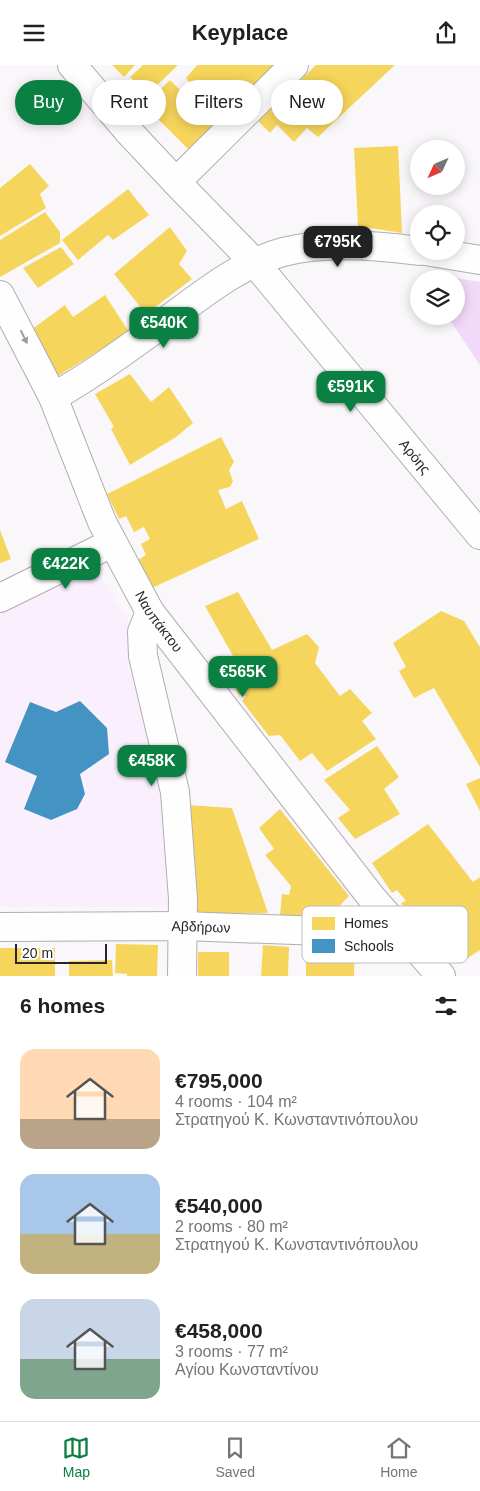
<!DOCTYPE html>
<meta charset="utf-8">
<style>
:root{--surface:#fff;--page:#f2f2f2;--text:#202124;--muted:#757577;--line:#e0e0e0;--accent:#0b8043}
body{margin:0;font-family:Helvetica,sans-serif;background:var(--page);color:var(--text);height:100vh;display:flex;flex-direction:column;font-size:19px;white-space:nowrap}
*{box-sizing:border-box;margin:0}
p{font-size:16px;color:var(--muted)}
.icon{flex:none;width:28px;height:28px;fill:none;stroke:currentColor;stroke-width:2;stroke-linecap:round;stroke-linejoin:round}
.map{position:relative;height:911px;overflow:hidden}
.sheet{display:flex;flex-direction:column;background:var(--surface);flex:1}
.sheet>*{flex:none}
.guide{position:absolute;left:15px;top:15px;width:450px;height:45px;display:flex;gap:10px}
.needle{width:32px;rotate:226deg}
.controls{position:absolute;left:410px;top:75px;display:grid;gap:10px}
.controls a{display:grid;place-items:center;width:55px;height:55px;border-radius:50%;background:var(--surface);box-shadow:0 2px 12px #0003;font-size:25px}
.scale{position:absolute;left:15px;bottom:12px;width:92px;box-sizing:border-box;padding-left:5px;border:2px solid #282429;border-top:0;font-size:14px;line-height:18px;white-space:nowrap;color:#282429;-webkit-text-stroke:4px #fff;paint-order:stroke}
.price{position:absolute;translate:-50% -42px;padding:0 11px;border-radius:10px;background:var(--accent);color:#fff;font-size:16px;line-height:32px;filter:drop-shadow(0 1px 2px #0008)}
.price::after{content:'';position:absolute;left:50%;top:30px;width:15px;height:11px;margin-left:-8px;background:inherit;clip-path:polygon(0 0,100% 0,50% 100%)}
.price.on{background:#222;color:#fff}
ul{padding:0;list-style:none}
li{display:flex;align-items:center;gap:15px;height:125px;padding:0 20px}
li span{display:grid;place-items:center;flex:none;width:140px;height:100px;border-radius:15px;color:#555}
li>.icon{margin-inline-start:auto}
span .icon{width:60px;height:60px;fill:#fffc;stroke-width:1}
li b{font-size:21px}
h2{display:flex;justify-content:space-between;align-items:center;height:60px;padding:0 20px;font-size:21px}
.chip{padding:0 18px;border-radius:22px;background:var(--surface);box-shadow:0 2px 12px #0003;font-size:18px;line-height:45px}
.chip.on{background:var(--accent);color:#fff}
header{display:flex;justify-content:space-between;align-items:center;height:65px;padding:0 20px;background:var(--surface);font-size:22px;font-weight:700}
.tab-bar{display:flex;justify-content:space-around;align-items:center;height:70px;border-top:1px solid var(--line);background:var(--surface);font-size:14px;color:var(--muted)}
.tab-bar a{display:grid;justify-items:center;gap:2px}
.tab-bar .on{color:var(--accent)}
.map>svg:first-child{display:block}
</style>
<header><svg class="icon" aria-label="menu" viewBox="0 0 24 24"><path d="M4 6h16M4 12h16M4 18h16"/></svg>Keyplace<svg class="icon" aria-label="share" viewBox="0 0 24 24"><path d="M12 15V3M7 8l5-5 5 5M5 13v7h14v-7"/></svg></header>
<div class="map">
<svg width="480" height="911" viewBox="0 0 480 911">
<rect width="100%" height="100%" fill="#faf7fb"/>
<!-- built -->
<path fill="#f9effd" d="M94,499l34,57 6,56 27,110 10,120h-171v-297z"/>
<!-- green -->
<path fill="#f1d9fa" d="M456,213l24,4v83l-33,-49h9z"/>
<!-- homes -->
<path fill="#f6d55c" d="M112,0h23l-11,12z
M143,0h35l-30,29 -18,-17z
M197,0h81l-90,84 -44,-44 26,-25 24,24 11,-3 -19,-23z
M316,0h79l-77,72 -11,-9 -13,14 -17,-17 -7,8 -12,-12z
M398,81l4,87 -44,-7 -4,-78z
M30,99l19,22 -9,8 6,14 -46,28v-48z
M128,124l21,26 -36,25 -5,-5 -30,25 -16,-20z
M45,147l15,20v11l-60,34v-37z
M170,162l17,24 -8,13 13,15 -46,35 -32,-40z
M61,182l13,17 -36,24 -15,-20z
M105,230l24,37 -71,44 -27,-46 34,-25 8,12z
M130,309l21,28 18,-15 24,36 -17,14 -46,28 -19,-36 3,-2 -19,-33z
M221,372l13,25 -5,8 4,11 -3,6 -12,3 8,19 16,-8 17,38 -107,49 -14,-28 8,-5 -5,-11 9,-5 -6,-12 -10,5 -8,-16 -7,3 -12,-25z
M0,465l11,29 -11,4z
M238,527l34,58 35,-16 12,13 -4,16 25,33 10,-7 22,24 -10,8 14,18 -49,32 -15,-18 -12,8 -20,-26 -11,1 -27,-35 4,-5 -8,-2 -12,-23 12,-6 -33,-59z
M441,546l23,10 16,26v120l-46,-79 -20,10 -15,-27 7,-4 -13,-24z
M377,681l22,31 -15,12 16,25 -45,25 -17,-21 12,-8 -26,-30z
M480,713v33l-14,-27z
M188,740l44,3 36,105 -72,2z
M280,744l69,87 -21,22 -48,-3 2,-21 7,1 2,-9 -26,-31 9,-6 -15,-21z
M428,759l45,58 7,-5v73l-12,8 -42,-41 -11,6 -14,-20 5,-2 -9,-11 -5,3 -20,-30z
M116,879l42,1 -1,31h-30v-2l-12,-1z
M263,880l26,2 -1,29h-27z
M306,881h49l-1,30h-48z
M0,883h55v28h-55z
M198,887h31v24h-31z
M112,895l1,16h-44v-15z"/>
<!-- schools -->
<path fill="#4393c3" d="M80,636l27,27 2,26 -29,20 5,20 -8,15 -26,11 -27,-11 13,-33 -32,-14 25,-60 26,10z"/>
<g fill="none" stroke-linecap="round" stroke-linejoin="round">
<!-- street casing -->
<g stroke="#b1aeb2" stroke-width="30">
<g id="street">
<path d="M72,0l57,67 47,50"/>
<path d="M425,186l55,9"/>
<path d="M255,198l-79,-81 118,-117"/>
<path id="s1" d="M0,230l53,102 49,125 48,90 222,286 69,78"/>
<path d="M53,332c41,-23 78,-51 116,-78 35,-26 71,-55 114,-67 42,-11 93,-7 136,-1"/>
<path d="M0,533l112,-55"/>
<path d="M150,547l-8,20 1,24 32,136 8,107 -1,77"/>
<path id="s2" d="M0,862l183,-1 221,8"/>
</g>
</g>
<!-- secondary casing -->
<g stroke="#b1aeb2" stroke-width="30">
<g id="secondary">
<path id="s3" d="M255,198l225,272"/>
</g>
</g>
<!-- street -->
<use href="#street" stroke="#fefefe" stroke-width="28"/>
<!-- secondary -->
<use href="#secondary" stroke="#fefefe" stroke-width="28"/>
</g>
<!-- one-way arrows -->
<defs><path id="oneway-solid" d="M-6-.8H1V-3.2L6.5 0L1 3.2V.8H-6Z" transform="scale(1.25)"/></defs>
<use fill="#9e9c9e" href="#oneway-solid" transform="translate(24 272) rotate(64)"/>
<g text-anchor="middle" dominant-baseline="central" stroke-width="5" stroke-linejoin="round" paint-order="stroke">
<!-- street labels -->
<g font-size="14" fill="#282429" stroke="#fff">
<text stroke="none"><textPath href="#s3" startOffset="251">Αρόης</textPath></text>
<text stroke="none"><textPath href="#s1" startOffset="364">Ναυπάκτου</textPath></text>
<text stroke="none"><textPath href="#s2" startOffset="201">Αβδήρων</textPath></text>
</g>
</g>
<!-- legend -->
<rect x="302" y="841" width="166" height="57" rx="8" fill="#fff" stroke="#bebdbf" stroke-width="1"/>
<rect x="312" y="852" width="23" height="13" fill="#f6d55c"/>
<rect x="312" y="874" width="23" height="14" fill="#4393c3"/>
<g font-size="14" fill="#282429">
<text x="344" y="863">Homes</text>
<text x="344" y="886">Schools</text>
</g>
</svg>
<div class="controls">
<a><svg class="needle" viewBox="-14 -14 28 28"><path d="M0-13l5 13h-10z" fill="#e53935"/><path d="M0 13l5-13h-10z" fill="#757577"/></svg></a>
<a><svg class="icon" aria-label="locate" viewBox="0 0 24 24"><circle cx="12" cy="12" r="6"/><path d="M12 2v4M12 18v4M2 12h4M18 12h4"/></svg></a>
<a><svg class="icon" aria-label="layers" viewBox="0 0 24 24"><path d="M12 4l9 5-9 5-9-5zM3 14l9 5 9-5"/></svg></a>
</div>
<div class="scale">20 m</div>
<b class="price on" style="left:338px;top:203px">€795K</b>
<b class="price" style="left:164px;top:284px">€540K</b>
<b class="price" style="left:351px;top:348px">€591K</b>
<b class="price" style="left:66px;top:525px">€422K</b>
<b class="price" style="left:243px;top:633px">€565K</b>
<b class="price" style="left:152px;top:722px">€458K</b>
<div class="guide">
<a class="chip on">Buy</a>
<a class="chip">Rent</a>
<a class="chip">Filters</a>
<a class="chip">New</a>
</div>
</div>
<section class="sheet">
<h2>6 homes<svg class="icon" aria-label="filters" viewBox="0 0 24 24"><path d="M4 7h16M4 17h16"/><circle cx="9" cy="7" r="2"/><circle cx="15" cy="17" r="2"/></svg></h2>
<ul>
<li><span style="background:linear-gradient(#ffd9b3 70%,#b9a48a 0)"><svg class="icon" aria-label="home" viewBox="0 0 24 24"><path d="M3 11l9-7 9 7M6 9v11h12V9"/></svg></span><div><b>€795,000</b><p>4 rooms · 104 m²</p><p>Στρατηγού Κ. Κωνσταντινόπουλου</p></div></li>
<li><span style="background:linear-gradient(#a9c7e8 60%,#c2b280 0)"><svg class="icon" aria-label="home" viewBox="0 0 24 24"><path d="M3 11l9-7 9 7M6 9v11h12V9"/></svg></span><div><b>€540,000</b><p>2 rooms · 80 m²</p><p>Στρατηγού Κ. Κωνσταντινόπουλου</p></div></li>
<li><span style="background:linear-gradient(#c9d6e8 60%,#7fa58c 0)"><svg class="icon" aria-label="home" viewBox="0 0 24 24"><path d="M3 11l9-7 9 7M6 9v11h12V9"/></svg></span><div><b>€458,000</b><p>3 rooms · 77 m²</p><p>Αγίου Κωνσταντίνου</p></div></li>
</ul>
</section>
<nav class="tab-bar">
<a class="on"><svg class="icon" aria-label="map" viewBox="0 0 24 24"><path d="M3 6l6-2 6 2 6-2v14l-6 2-6-2-6 2zM9 4v14M15 6v14"/></svg>Map</a>
<a><svg class="icon" aria-label="saved" viewBox="0 0 24 24"><path d="M7 4h10v16l-5-4-5 4z"/></svg>Saved</a>
<a><svg class="icon" aria-label="home" viewBox="0 0 24 24"><path d="M3 11l9-7 9 7M6 9v11h12V9"/></svg>Home</a>
</nav>
